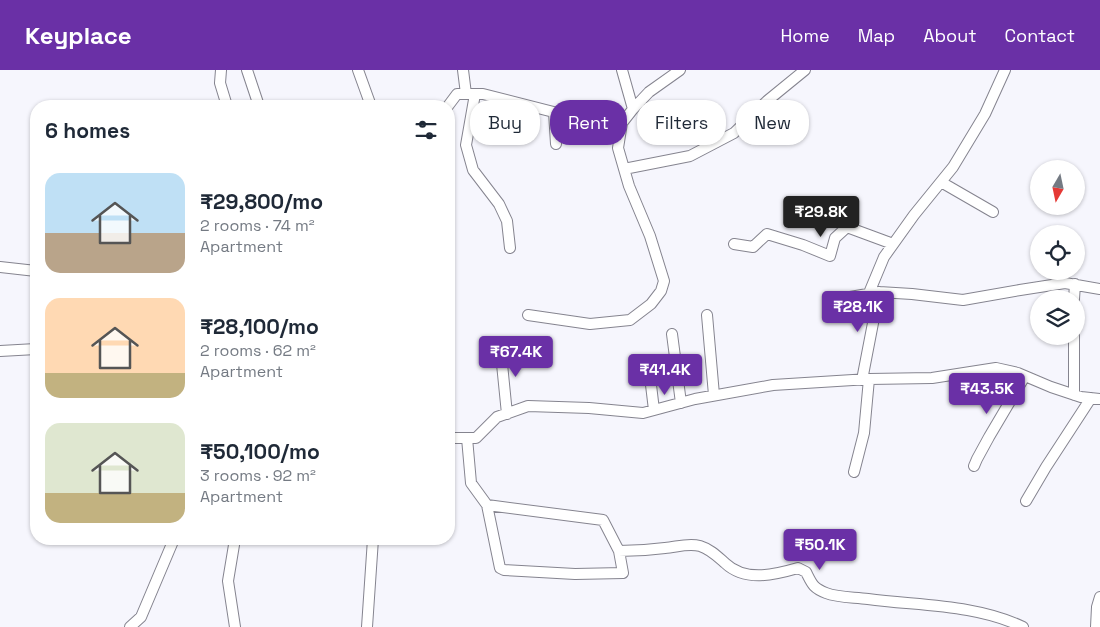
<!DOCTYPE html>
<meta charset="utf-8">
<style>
:root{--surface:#fff;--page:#f6f6f7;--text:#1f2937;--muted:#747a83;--accent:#6a30a6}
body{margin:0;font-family:"Space Grotesk",sans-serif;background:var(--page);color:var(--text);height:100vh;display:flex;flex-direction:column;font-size:19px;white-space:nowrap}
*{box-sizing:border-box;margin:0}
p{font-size:16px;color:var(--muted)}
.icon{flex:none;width:28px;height:28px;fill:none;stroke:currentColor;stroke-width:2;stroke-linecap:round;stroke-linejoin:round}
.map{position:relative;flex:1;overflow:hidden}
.sheet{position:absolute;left:30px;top:30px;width:425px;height:445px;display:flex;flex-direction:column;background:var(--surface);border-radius:20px;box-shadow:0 1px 4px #0004}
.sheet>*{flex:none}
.banner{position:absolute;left:470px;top:30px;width:475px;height:45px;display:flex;gap:10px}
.needle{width:32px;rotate:189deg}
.fabs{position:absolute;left:1030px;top:90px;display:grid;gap:10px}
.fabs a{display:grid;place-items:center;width:55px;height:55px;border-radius:50%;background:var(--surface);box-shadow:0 1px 4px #0004;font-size:25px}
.price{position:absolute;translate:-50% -42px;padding:0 11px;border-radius:5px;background:var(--accent);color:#fff;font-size:16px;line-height:32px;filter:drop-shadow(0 1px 2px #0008)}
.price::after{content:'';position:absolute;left:50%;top:30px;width:15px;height:11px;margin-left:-8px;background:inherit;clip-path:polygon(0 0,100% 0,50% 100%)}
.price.current{background:#222;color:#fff}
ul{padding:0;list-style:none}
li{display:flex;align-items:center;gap:15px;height:125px;padding:0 15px}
li span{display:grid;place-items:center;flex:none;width:140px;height:100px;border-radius:15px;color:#555}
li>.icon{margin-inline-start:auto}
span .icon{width:60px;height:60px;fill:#fffc;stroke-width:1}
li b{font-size:21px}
h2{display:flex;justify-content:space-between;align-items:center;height:60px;padding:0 15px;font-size:21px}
.chip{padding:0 18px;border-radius:20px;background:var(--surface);box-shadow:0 1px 4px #0004;font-size:18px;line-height:45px}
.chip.current{background:var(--accent);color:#fff}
header{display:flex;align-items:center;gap:30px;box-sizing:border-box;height:70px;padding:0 25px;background:var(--accent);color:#fff}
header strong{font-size:24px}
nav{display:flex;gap:28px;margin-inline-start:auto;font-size:18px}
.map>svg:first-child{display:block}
</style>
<header>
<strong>Keyplace</strong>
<nav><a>Home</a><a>Map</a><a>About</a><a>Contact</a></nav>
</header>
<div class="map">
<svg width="1100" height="557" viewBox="0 0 1100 557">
<rect width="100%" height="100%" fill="#f6f6fd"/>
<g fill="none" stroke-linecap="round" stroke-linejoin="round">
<!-- minor casing -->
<g stroke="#85848f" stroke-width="12">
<path id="minor" d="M221,0l-1,13 7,23
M247,0l12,36
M358,0l13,36
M463,0l3,24
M622,0l11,39
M475,24l-9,51 7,25 26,34 8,17 3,27
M448,36l9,-12h26l98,25 39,16
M554,42l2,32
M624,99l66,-13 44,-23 33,-32 38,-31
M941,112l52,30
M734,174l19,3 14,-13 36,11 27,11 5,-18 12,-11 46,17
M0,197l36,4
M869,223l15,-36 30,-42 39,-48 32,-53 20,-44
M1074,229l1,-15
M833,230l46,-8 33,2 51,6 57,-10 45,-7 35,6
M528,245l62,9 40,-4 21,-16 10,-13 3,-10 -14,-45 -21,-50 -11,-38 4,-25 11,-14 16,-17 31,-22
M707,245l7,80
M672,264l9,69
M500,274l7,70
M0,281l36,-2
M862,310l17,-88
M651,315l3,25
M1074,325v-59
M449,368h27l21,-21 31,-11 61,2 54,5 52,-14 78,-14 96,-6 63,-1 64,-10 22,5 33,14 30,10 19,2
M467,368l4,45 16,22 116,15 16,31 4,22 -48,1 -71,-4 -4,-2 -13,-63
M974,396l3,-7 12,-22 36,-61
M854,402l10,-39 5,-54
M1026,431l20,-34 45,-69
M235,469l-7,42 7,46
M619,481c15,0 31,-1 46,-3 12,-1 23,-5 35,-2 10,3 17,10 25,17 20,19 49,12 73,5l8,4c6,12 7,16 20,21 13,5 29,4 42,6 51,7 107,5 155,28
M130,557l11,-10 33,-78
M367,557l6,-88
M1096,557l1,-20 3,-10"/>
</g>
<!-- minor -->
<use href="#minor" stroke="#fff" stroke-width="10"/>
</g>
<!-- shaded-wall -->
<path fill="#a9719d" d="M453,339l2,5 -6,12v-8z"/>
<!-- building -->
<path fill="#f2a2e0" stroke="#a9719d" d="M449,338l4,1 -4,9z"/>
</svg>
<div class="fabs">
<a><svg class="needle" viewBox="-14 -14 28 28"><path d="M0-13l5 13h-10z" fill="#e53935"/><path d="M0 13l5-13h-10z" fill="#747a83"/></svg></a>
<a><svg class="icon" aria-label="locate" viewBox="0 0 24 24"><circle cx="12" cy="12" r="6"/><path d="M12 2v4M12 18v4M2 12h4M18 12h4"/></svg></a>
<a><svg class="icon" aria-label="layers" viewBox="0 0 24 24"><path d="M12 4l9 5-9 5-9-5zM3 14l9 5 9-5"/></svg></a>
</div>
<b class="price current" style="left:821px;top:168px">₹29.8K</b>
<b class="price" style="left:858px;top:263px">₹28.1K</b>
<b class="price" style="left:516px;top:308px">₹67.4K</b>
<b class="price" style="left:665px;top:326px">₹41.4K</b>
<b class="price" style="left:987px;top:345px">₹43.5K</b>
<b class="price" style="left:820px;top:501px">₹50.1K</b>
<div class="banner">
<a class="chip">Buy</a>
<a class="chip current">Rent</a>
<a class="chip">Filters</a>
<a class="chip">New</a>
</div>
<section class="sheet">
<h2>6 homes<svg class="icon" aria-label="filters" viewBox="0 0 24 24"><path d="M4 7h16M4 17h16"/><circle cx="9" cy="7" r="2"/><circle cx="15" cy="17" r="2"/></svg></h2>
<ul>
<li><span style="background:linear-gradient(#bfe0f5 60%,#b9a48a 0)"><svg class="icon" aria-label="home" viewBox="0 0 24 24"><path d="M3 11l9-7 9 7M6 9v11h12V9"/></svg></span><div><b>₹29,800/mo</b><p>2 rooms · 74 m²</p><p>Apartment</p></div></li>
<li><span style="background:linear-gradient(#ffd9b3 75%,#c2b280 0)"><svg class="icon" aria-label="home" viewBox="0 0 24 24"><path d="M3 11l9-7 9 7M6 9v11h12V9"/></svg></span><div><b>₹28,100/mo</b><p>2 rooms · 62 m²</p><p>Apartment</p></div></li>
<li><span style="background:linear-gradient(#dfe7d0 70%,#c2b280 0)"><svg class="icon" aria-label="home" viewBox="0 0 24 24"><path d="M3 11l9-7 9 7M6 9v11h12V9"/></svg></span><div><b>₹50,100/mo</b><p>3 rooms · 92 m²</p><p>Apartment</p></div></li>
</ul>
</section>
</div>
